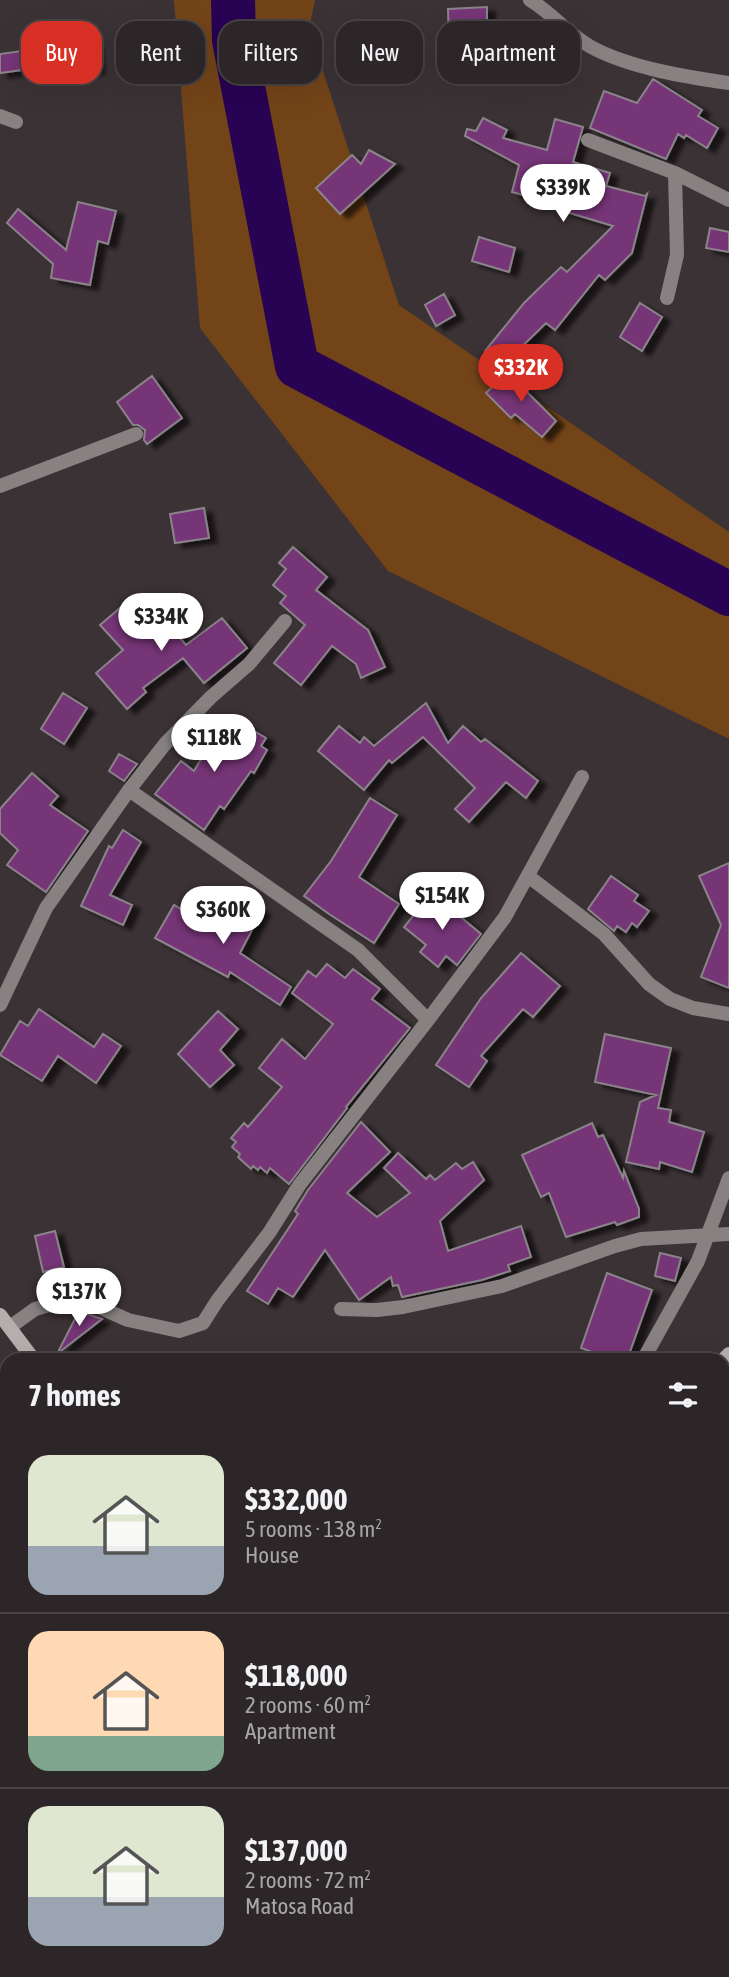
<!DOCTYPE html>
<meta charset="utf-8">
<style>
:root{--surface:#2c2628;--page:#383234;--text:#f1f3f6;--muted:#a6a5a8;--line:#484345;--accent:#d93025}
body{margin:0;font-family:"Asap Condensed",sans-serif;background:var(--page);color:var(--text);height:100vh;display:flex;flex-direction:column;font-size:26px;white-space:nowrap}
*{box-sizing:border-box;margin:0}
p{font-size:23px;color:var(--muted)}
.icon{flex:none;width:38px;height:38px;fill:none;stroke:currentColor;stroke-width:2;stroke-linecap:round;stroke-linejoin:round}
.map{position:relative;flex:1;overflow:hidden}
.details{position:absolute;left:0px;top:1353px;width:730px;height:625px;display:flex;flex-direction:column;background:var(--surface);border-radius:21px 21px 0 0;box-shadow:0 7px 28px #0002,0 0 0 2px var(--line)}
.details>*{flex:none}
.guide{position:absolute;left:21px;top:21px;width:688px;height:63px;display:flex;gap:14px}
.price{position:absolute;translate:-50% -60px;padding:0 16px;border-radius:24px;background:#fff;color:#222;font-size:23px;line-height:46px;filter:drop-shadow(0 2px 4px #0008)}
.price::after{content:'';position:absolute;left:50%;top:42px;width:21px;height:16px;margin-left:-10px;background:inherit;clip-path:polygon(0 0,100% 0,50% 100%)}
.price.on{background:var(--accent);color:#fff}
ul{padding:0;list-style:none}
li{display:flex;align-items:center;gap:21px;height:175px;padding:0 28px}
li+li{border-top:2px solid var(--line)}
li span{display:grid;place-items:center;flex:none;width:196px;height:140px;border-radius:21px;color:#555}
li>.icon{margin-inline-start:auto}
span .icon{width:84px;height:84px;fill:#fffc;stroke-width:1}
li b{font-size:30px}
h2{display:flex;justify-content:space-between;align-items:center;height:84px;padding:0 28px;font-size:30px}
.pill{padding:0 24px;border-radius:21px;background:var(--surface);box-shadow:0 7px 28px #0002,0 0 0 2px var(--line);font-size:24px;line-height:63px}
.pill.on{background:var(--accent);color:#fff}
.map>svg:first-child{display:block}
</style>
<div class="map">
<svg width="729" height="1977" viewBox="0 0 729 1977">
<defs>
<filter id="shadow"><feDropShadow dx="8" dy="4.5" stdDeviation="2" flood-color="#0009"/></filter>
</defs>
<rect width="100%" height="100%" fill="#3b3235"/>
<!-- green -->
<path fill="#744419" d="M174,0h141l-6,28 90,277 330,227v207l-341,-168 -188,-243z"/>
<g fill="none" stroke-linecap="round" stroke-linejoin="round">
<!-- river -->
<path stroke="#280253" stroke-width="44" d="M233,0l1,40 63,326 432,228"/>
</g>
<!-- building -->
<path fill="#763577" stroke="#8a838a" stroke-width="2" filter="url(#shadow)" d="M487,7v43l-38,-2 -1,-39z
M93,41l4,28 -38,7 -2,-11 -57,8v-19z
M653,79l49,31 -4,6 20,12 -11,20 -21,-13 -2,3 -6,-4 -12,25 -76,-31 14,-37 33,12z
M483,118l24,12 -4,8 44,12 8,-31 28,8 -10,35 37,11 -4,13 39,10 2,-2 -15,59 -27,27 -6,-5 -44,55 -9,-7 -45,44 -16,-16 39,-48 37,-36 6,5 46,-46 -50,-15 1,-5 -52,-14 7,-27 -54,-29 2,-7 9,2z
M369,150l26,14 -55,50 -24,-26 36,-33 9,9z
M78,202l38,9 -8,33 -10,-3 -8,44 -39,-7 2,-14 -46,-41 11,-14 48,41z
M710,228l19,4v20l-23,-4z
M479,237l36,11 -6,24 -37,-11z
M444,294l11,21 -19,11 -11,-21z
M640,303l22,14 -20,34 -22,-14z
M507,372l49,49 -14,16 -27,-23 -4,4 -25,-25z
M152,376l30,42 -35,26 -3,-4 1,-10 -7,-5h-5l-16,-23z
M204,508l5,30 -34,5 -5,-29z
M293,547l34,30 -11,13 52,40 17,37 -24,11 -5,-14 -24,-18 -31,39 -27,-22 31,-38 -25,-22 6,-7 -13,-11 13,-16 -7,-6z
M128,601l29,33 11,-10 18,21 36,-27 25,30 -43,35 -21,-25 -40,30 3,4 -19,17 -31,-36 27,-23 -23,-25z
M63,693l24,15 -23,36 -23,-15z
M426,703l22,40 15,-17 18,16 4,-3 53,42 -12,17 -20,-16 -37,40 -14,-13 20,-21 -52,-51 -31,26 -3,-3 -25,30 -46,-39 21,-25 21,17 4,-6 10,9z
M232,718l34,20 -5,8 6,4 -13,23 -3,-2 -27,38 -4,-3 -16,24 -49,-36 26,-33 13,10 28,-47 4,3z
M119,754l18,10 -13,17 -15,-10z
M32,773l26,23 -8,9 38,26 -42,61 -39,-27 11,-15 -18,-17v-24z
M370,798l27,17 -38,62 40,27 -25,39 -45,-29 -25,-18 27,-35z
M123,830l18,12 -31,53 22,10 -9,20 -42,-19 28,-60 3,2z
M729,863v125l-28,-11 20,-52 -22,-49z
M611,876l27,19 -4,6 15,10 -12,16 -5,-4 -6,9 -9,-6 -3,5 -26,-22z
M432,893l49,41 -24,31 -11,-9 -8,11 -18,-15 6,-7 -22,-18z
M235,897l27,14 -22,42 51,34 -11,18 -50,-33 -2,5 -73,-39 19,-33 44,26z
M521,953l39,33 -27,31 -10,-8 -42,47 6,5 -18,26 -33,-22 45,-67z
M327,964l18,14 8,-9 27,20 -8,10 38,29 -64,79 1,1 -58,76 -19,-16 -3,5 -7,-6 -2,3 -5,-4 -2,3 -13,-12 2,-3 -8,-7 4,-5 -5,-4 13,-15 4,4 34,-40 -23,-19 23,-29 23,20 28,-35 -41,-31 16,-22 8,6z
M39,1009l55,38 9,-13 18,12 -25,37 -38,-27 -16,25 -42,-26 20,-34 8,5z
M218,1011l20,18 -18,21 14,15 -24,22 -32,-33z
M605,1034l66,14 -13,60 13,2 -2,12 35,10 -12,40 -32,-10 -1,7 -33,-7 14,-60 16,-7 -61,-13z
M361,1122l29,30 -43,41 30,24 33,-24 -26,-25 14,-15 28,26 4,-4 5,5 21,-17 6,6 11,-7 11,18 -44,41 8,30 73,-25 10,31 -23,8 2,6 -28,9 -80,17 -4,-12 -5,1 -2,-9 -32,23 -34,-50 -32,47 -15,-9 -10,16 -21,-13 51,-77 -3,-3 13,-21z
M592,1123l6,14 5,-2 20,43 1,-7 15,38v8l-22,8 -2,-3 -49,15 -17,-44 -8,4 -19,-42z
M55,1231l9,36 -21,5 -8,-36z
M660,1253l21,5 -6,23 -20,-5z
M607,1273l45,17 -25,70h-14l-32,-12z
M79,1311l23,8 -45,35z"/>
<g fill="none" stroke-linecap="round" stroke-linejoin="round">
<!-- street -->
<path stroke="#878281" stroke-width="14" d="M530,0c22,13 38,34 61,47 39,21 95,30 138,36
M0,116l16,6
M588,140l87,33 54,27
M667,298l10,-43 -2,-82
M0,486l136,-52
M129,790l229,160 70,70
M528,876l76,58 45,50 21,15 23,9 36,6
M0,1005l46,-97 83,-118 36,-46 46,-47 38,-33 36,-43
M341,1309l36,1 26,-3 99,-21 113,-40 26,-7 88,-5
M10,1327l25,-18 36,-10 19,4 38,17 51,11 24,-8 14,-22 52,-68 31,-49 128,-164 77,-103 77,-140
M643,1360l55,-99 31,-83
M723,1787l6,5
M230,1977l2,-7"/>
<!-- secondary -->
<path stroke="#b6aead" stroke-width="14" d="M0,1315l34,45
M723,1360l6,-6"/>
</g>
</svg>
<b class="price" style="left:563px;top:224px">$339K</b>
<b class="price on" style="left:521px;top:404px">$332K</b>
<b class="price" style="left:161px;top:653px">$334K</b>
<b class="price" style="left:214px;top:774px">$118K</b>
<b class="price" style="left:442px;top:932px">$154K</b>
<b class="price" style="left:223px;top:946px">$360K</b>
<b class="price" style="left:79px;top:1328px">$137K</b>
<div class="guide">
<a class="pill on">Buy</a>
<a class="pill">Rent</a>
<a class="pill">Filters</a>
<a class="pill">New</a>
<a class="pill">Apartment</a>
</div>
<section class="details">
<h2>7 homes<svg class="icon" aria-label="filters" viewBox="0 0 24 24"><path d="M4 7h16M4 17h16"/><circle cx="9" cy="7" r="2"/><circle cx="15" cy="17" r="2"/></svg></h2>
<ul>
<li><span style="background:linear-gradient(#dfe7d0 65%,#9aa5b1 0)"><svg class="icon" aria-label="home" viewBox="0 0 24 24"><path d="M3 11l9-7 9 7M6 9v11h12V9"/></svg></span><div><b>$332,000</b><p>5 rooms · 138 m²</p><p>House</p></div></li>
<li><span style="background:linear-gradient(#ffd9b3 75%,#7fa58c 0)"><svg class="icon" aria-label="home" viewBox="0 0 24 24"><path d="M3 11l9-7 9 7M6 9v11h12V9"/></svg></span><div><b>$118,000</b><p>2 rooms · 60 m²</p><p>Apartment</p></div></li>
<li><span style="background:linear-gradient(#dfe7d0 65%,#9aa5b1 0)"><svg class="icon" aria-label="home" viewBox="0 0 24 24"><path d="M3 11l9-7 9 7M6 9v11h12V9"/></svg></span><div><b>$137,000</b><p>2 rooms · 72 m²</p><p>Matosa Road</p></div></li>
</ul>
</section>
</div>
